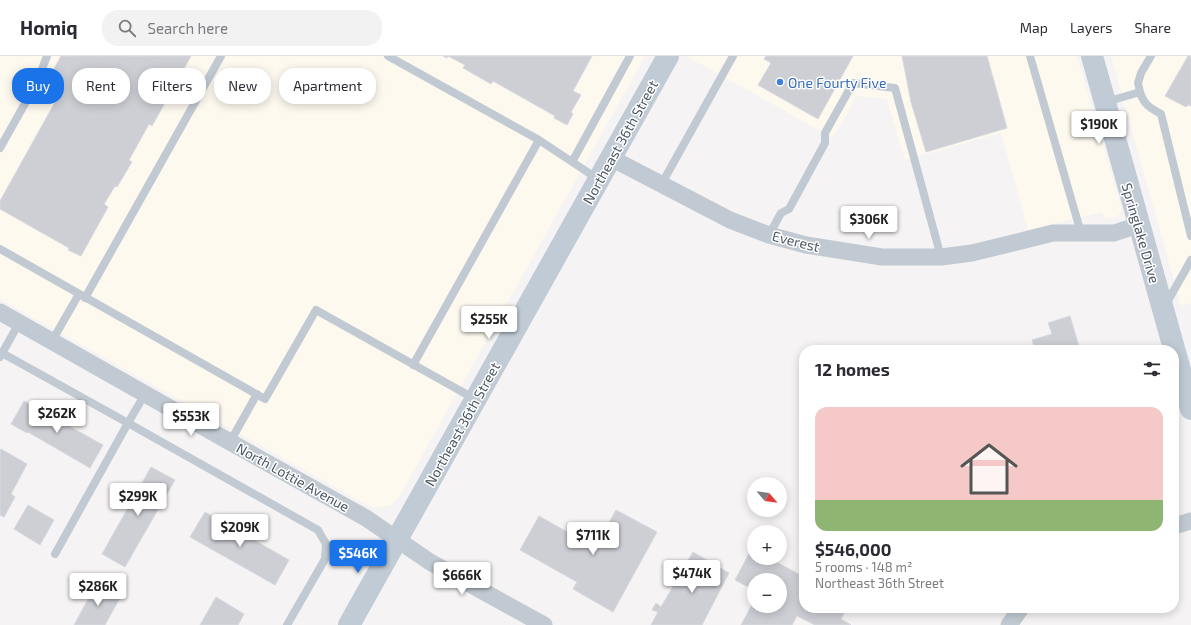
<!DOCTYPE html>
<meta charset="utf-8">
<style>
:root{--surface:#fff;--page:#f2f2f3;--text:#2b2b33;--muted:#7c7c81;--line:#e1e1e2;--accent:#1a73e8}
body{margin:0;font-family:"Exo 2",sans-serif;background:var(--page);color:var(--text);height:100vh;display:flex;flex-direction:column;font-size:15px;white-space:nowrap}
*{box-sizing:border-box;margin:0}
p{font-size:13px;color:var(--muted)}
.icon{flex:none;width:22px;height:22px;fill:none;stroke:currentColor;stroke-width:2;stroke-linecap:round;stroke-linejoin:round}
.map{position:relative;flex:1;overflow:hidden}
.drawer{position:absolute;left:799px;top:289px;width:380px;height:268px;display:flex;flex-direction:column;background:var(--surface);border-radius:16px;box-shadow:0 2px 10px #0003}
.drawer>*{flex:none}
.guide{position:absolute;left:12px;top:12px;width:380px;height:36px;display:flex;gap:8px}
.needle{width:26px;rotate:119deg}
.controls{position:absolute;left:747px;top:421px;display:grid;gap:8px}
.controls a{display:grid;place-items:center;width:40px;height:40px;border-radius:50%;background:var(--surface);box-shadow:0 2px 10px #0003;font-size:20px}
.price{position:absolute;translate:-50% -34px;padding:0 9px;border-radius:4px;background:#fff;color:#222;font-size:13px;line-height:26px;filter:drop-shadow(0 1px 2px #0008)}
.price::after{content:'';position:absolute;left:50%;top:24px;width:12px;height:9px;margin-left:-6px;background:inherit;clip-path:polygon(0 0,100% 0,50% 100%)}
.price.on{background:var(--accent);color:#fff}
ul{padding:0;list-style:none}
li{display:grid;align-content:center;gap:8px;height:212px;padding:0 16px}
li+li{border-top:1px solid var(--line)}
li span{display:grid;place-items:center;height:124px;border-radius:12px;color:#555}
li>.icon{margin-inline-start:auto}
span .icon{width:72px;height:72px;fill:#fffc;stroke-width:1}
li b{font-size:17px}
h2{display:flex;justify-content:space-between;align-items:center;height:48px;padding:0 16px;font-size:17px}
.chip{padding:0 14px;border-radius:16px;background:var(--surface);box-shadow:0 2px 10px #0003;font-size:14px;line-height:36px}
.chip.on{background:var(--accent);color:#fff}
header{display:flex;align-items:center;gap:24px;box-sizing:border-box;height:56px;padding:0 20px;background:var(--surface);border-bottom:1px solid var(--line)}
header strong{font-size:19px}
nav{display:flex;gap:22px;margin-inline-start:auto;font-size:14px}
.search{width:280px;height:36px;background:var(--page);display:flex;align-items:center;gap:10px;box-sizing:border-box;padding:0 14px;border-radius:16px;color:var(--muted);font-size:15px}
.map>svg:first-child{display:block}
</style>
<header>
<strong>Homiq</strong>
<div class="search"><svg class="icon" aria-label="search" viewBox="0 0 24 24"><circle cx="10" cy="10" r="6"/><path d="M15 15l6 6"/></svg>Search here</div>
<nav><a>Map</a><a>Layers</a><a>Share</a></nav>
</header>
<div class="map">
<svg width="1191" height="569" viewBox="0 0 1191 569">
<rect width="100%" height="100%" fill="#f5f3f3"/>
<!-- commercial -->
<path fill="#fdf9ef" d="M0,0h645l-246,441 -8,8 -14,3 -10,-3 -367,-206z
M689,0h388l44,151v4l-2,4 -4,3 -6,1 -5,-2 -2,-5 -74,18 -27,-97 -96,27 -18,-61 -30,-3 -24,42 -145,-81z
M1111,0h80v247l-10,3z"/>
<!-- building -->
<path fill="#cdcfd5" stroke="#d7d9de" d="M61,0h130l-39,70 -3,-2 -20,36 3,2 -15,25 -2,-1 -11,18 4,3 -27,49 -13,-6 1,-2 -69,-39v-8l59,-106 -15,-8z
M443,0h149l-19,35 8,4 -10,17 2,2 -6,11 -13,-7 1,-2 -62,-35 -2,3 -28,-16 2,-3 -17,-9 -1,2z
M766,0h87l-35,63 -60,-34 13,-22 -7,-4z
M902,0h85l20,72 -81,24 -15,-50z
M1188,0h3v50l-3,-1 -2,2 -21,-11z
M1070,260l10,34h-45l-3,-10 20,-6 -4,-11z
M24,345l79,44 -13,23 -62,-36 -1,1 -16,-9z
M1,393l26,15 -16,30 4,3 -11,20 -4,-2v-63z
M151,411l24,13 -50,87 -23,-13z
M28,449l26,15 -14,25 -26,-16z
M616,454l41,22 -44,80 -40,-23 4,-7 -57,-32 19,-34 56,32z
M205,456l84,48 -14,25 -85,-48z
M752,492l2,1v9h15l35,19v31h43l-6,11 10,6h-36l-18,-9 -5,9h-51l13,-24v5h26v-26h-26v10l-19,-10z
M693,496l36,21 -27,52h-51l7,-13 -6,-2 4,-7 5,4z
M97,527l24,13 -16,29h-31z
M216,541l28,17 -6,11h-38z"/>
<g fill="none" stroke-linecap="round" stroke-linejoin="round">
<!-- lane -->
<path stroke="#c1cad2" stroke-width="8" d="M388,0l151,84 59,39
M1030,0l51,177
M1140,36c4,13 10,16 21,22l30,122
M1106,46l34,-10 -2,-9 3,-10 10,-17
M0,92l37,-66 10,-26
M572,106l58,-106
M661,129l72,-129
M769,179l12,-22 8,-4 36,-66v-10l28,-50 42,5 46,169
M0,193l265,150 51,-89 159,89
M85,242l136,-242
M1165,250l26,-46
M52,285l27,-47
M2,297l126,70 -73,131
M0,301l19,-34
M413,309l126,-225
M145,338l-17,29 190,107 8,14 -1,15 -38,66
M230,386l27,-48"/>
<!-- street -->
<path stroke="#c1cad2" stroke-width="17" d="M611,102l119,62 39,15 37,10 76,12h59l31,-4 81,-20h61l25,-8
M0,256l230,130 136,76 64,44 114,63
M1174,470l17,-5
M1009,569l12,-17"/>
<!-- secondary -->
<path stroke="#c1cbd6" stroke-width="22" d="M1092,0l99,353
M349,569l319,-569"/>
</g>
<!-- markers -->
<circle fill="#3f7fe0" stroke="#fff" stroke-width="1.5" cx="780" cy="26" r="4"/>
<g text-anchor="middle" dominant-baseline="central" stroke-width="3" stroke-linejoin="round" paint-order="stroke">
<!-- shop labels -->
<g font-size="14" fill="#366cbe" stroke="#fff" text-anchor="start">
<text x="788" y="26">One Fourty Five</text>
</g>
<!-- street labels -->
<g font-size="14" fill="#4a5661" stroke="#fff">
<text transform="translate(620 86) rotate(-61)">Northeast 36th Street</text>
<text transform="translate(1141 177) rotate(74)">Springlake Drive</text>
<text transform="translate(796 185) rotate(14)">Everest</text>
<text transform="translate(462 368) rotate(-61)">Northeast 36th Street</text>
<text transform="translate(293 421) rotate(29)">North Lottie Avenue</text>
</g>
</g>
</svg>
<div class="controls">
<a><svg class="needle" viewBox="-14 -14 28 28"><path d="M0-13l5 13h-10z" fill="#e53935"/><path d="M0 13l5-13h-10z" fill="#7c7c81"/></svg></a>
<a>+</a>
<a>−</a>
</div>
<b class="price" style="left:1099px;top:89px">$190K</b>
<b class="price" style="left:869px;top:184px">$306K</b>
<b class="price" style="left:489px;top:284px">$255K</b>
<b class="price" style="left:57px;top:378px">$262K</b>
<b class="price" style="left:191px;top:381px">$553K</b>
<b class="price" style="left:138px;top:461px">$299K</b>
<b class="price" style="left:240px;top:492px">$209K</b>
<b class="price" style="left:593px;top:500px">$711K</b>
<b class="price on" style="left:358px;top:518px">$546K</b>
<b class="price" style="left:692px;top:538px">$474K</b>
<b class="price" style="left:462px;top:540px">$666K</b>
<b class="price" style="left:98px;top:551px">$286K</b>
<div class="guide">
<a class="chip on">Buy</a>
<a class="chip">Rent</a>
<a class="chip">Filters</a>
<a class="chip">New</a>
<a class="chip">Apartment</a>
</div>
<section class="drawer">
<h2>12 homes<svg class="icon" aria-label="filters" viewBox="0 0 24 24"><path d="M4 7h16M4 17h16"/><circle cx="9" cy="7" r="2"/><circle cx="15" cy="17" r="2"/></svg></h2>
<ul>
<li><span style="background:linear-gradient(#f6c9c9 75%,#8fb573 0)"><svg class="icon" aria-label="home" viewBox="0 0 24 24"><path d="M3 11l9-7 9 7M6 9v11h12V9"/></svg></span><div><b>$546,000</b><p>5 rooms · 148 m²</p><p>Northeast 36th Street</p></div></li>
</ul>
</section>
</div>
